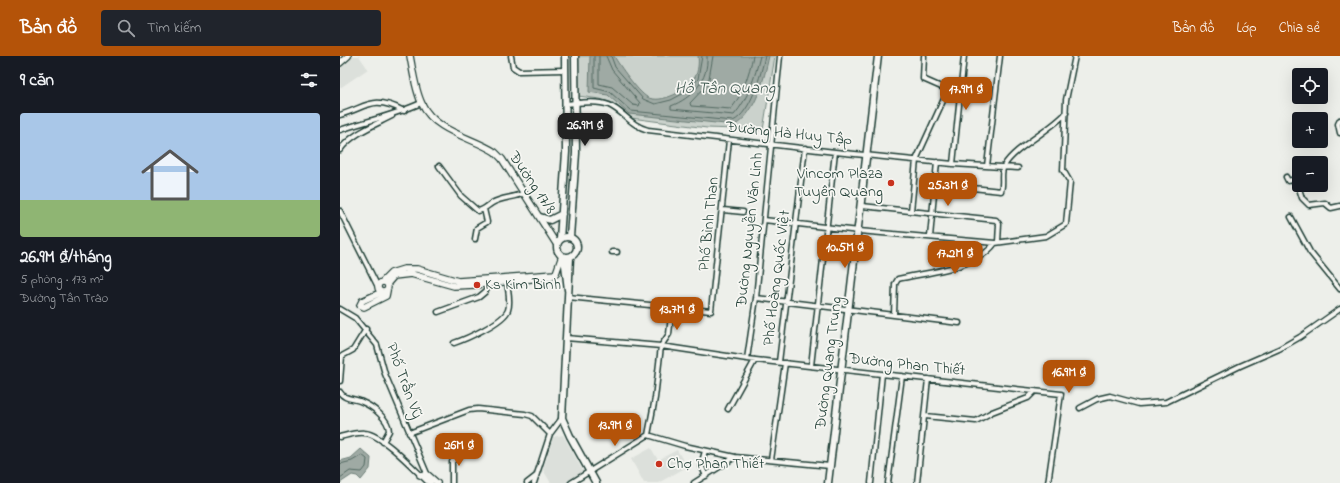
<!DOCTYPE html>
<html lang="vi">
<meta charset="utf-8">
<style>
:root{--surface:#171b24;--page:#20242c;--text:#f1f3f6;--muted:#9ea1a6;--line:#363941;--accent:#b45309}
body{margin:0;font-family:"Indie Flower",sans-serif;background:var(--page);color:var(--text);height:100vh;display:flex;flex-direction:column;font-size:15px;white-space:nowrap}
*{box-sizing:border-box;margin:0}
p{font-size:13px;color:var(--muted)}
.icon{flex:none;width:22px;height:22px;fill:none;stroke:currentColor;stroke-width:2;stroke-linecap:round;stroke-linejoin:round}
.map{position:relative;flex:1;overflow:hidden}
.details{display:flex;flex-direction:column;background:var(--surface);width:340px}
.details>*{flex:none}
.buttons{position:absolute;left:952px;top:12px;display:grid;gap:8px}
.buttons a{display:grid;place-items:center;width:36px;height:36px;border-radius:4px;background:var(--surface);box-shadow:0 4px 16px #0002;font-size:20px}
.price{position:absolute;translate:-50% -34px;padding:0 9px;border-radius:8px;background:var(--accent);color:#fff;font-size:13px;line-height:26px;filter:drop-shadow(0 1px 2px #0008)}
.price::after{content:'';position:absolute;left:50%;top:24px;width:12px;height:9px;margin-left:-6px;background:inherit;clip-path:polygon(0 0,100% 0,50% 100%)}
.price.active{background:#222;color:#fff}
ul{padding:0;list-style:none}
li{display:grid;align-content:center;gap:8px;height:212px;padding:0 20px}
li+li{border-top:1px solid var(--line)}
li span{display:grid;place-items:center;height:124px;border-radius:4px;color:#555}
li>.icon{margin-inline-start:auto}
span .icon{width:72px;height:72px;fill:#fffc;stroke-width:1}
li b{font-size:17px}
h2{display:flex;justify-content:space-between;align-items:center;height:48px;padding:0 20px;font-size:17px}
header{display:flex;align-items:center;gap:24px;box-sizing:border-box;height:56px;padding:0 20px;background:var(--accent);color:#fff}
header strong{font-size:19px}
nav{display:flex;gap:22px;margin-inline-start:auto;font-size:14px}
.search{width:280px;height:36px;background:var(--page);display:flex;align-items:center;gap:10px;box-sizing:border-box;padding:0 14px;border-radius:4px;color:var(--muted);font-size:15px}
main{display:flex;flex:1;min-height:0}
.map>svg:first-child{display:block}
</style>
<header>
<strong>Bản đồ</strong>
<div class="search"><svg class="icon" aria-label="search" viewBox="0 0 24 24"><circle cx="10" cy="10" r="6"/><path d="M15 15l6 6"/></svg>Tìm kiếm</div>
<nav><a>Bản đồ</a><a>Lớp</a><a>Chia sẻ</a></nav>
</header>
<main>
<section class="details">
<h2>9 căn<svg class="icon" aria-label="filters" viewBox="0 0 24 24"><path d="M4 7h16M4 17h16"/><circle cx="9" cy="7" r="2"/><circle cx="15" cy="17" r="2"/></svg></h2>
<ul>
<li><span style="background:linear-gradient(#a9c7e8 70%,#8fb573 0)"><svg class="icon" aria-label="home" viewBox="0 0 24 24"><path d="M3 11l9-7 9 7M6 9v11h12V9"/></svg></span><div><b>26.9M ₫/tháng</b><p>5 phòng · 173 m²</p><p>Đường Tân Trào</p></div></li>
</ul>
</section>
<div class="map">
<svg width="1000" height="427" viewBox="0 0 1000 427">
<rect width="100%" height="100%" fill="#edefea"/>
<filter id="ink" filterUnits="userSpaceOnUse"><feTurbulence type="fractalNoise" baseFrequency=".025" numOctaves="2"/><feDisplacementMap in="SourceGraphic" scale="8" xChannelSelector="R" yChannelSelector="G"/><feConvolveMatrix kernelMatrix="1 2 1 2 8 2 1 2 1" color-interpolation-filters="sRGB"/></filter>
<g filter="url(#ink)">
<!-- built -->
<path fill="#dce0db" d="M13,0h6l9,13 -28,19v-21z
M223,379l21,38 -17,10h-16l-8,-13 10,-33z
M311,392l7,12 19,-10 10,17 -29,16h-14l-13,-24z"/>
<!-- green -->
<path fill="#cbd2cc" stroke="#758880" d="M238,0h197l-12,74 -56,-2 -76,-10 -18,-15 -13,-4 -22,-3z"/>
<!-- water -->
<path fill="#9faaa4" stroke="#6c7e77" d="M250,0h24c5,9 24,36 33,41 13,8 42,-7 48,-20 3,-5 4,-15 3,-21h71c-5,23 -13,57 -34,69l-106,-11 -21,-19 -19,-3z
M21,393l10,9 -1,11 -9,11 -4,-4 -5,-1 -12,8v-22l11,-3z"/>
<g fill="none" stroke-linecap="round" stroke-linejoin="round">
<!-- shore -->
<path stroke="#526961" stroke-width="1" d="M254,0v32l16,4 21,19 102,10c18,-8 28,-47 32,-65
M259,0v28l13,3 21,18 6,1 1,-3 -28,-33 -6,-14
M271,0l4,11 28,32 12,5 16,-4 15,-8 12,-13 4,-23
M367,0c2,24 -15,42 -36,50v3l63,6c14,-16 21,-38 26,-59
M373,0l-5,28 -18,19 1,3 40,3c12,-15 18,-35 22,-53
M0,408l12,-3 10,-6 5,4 -1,8 -4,5 -12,-1 -10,7"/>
<!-- minor casing -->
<g stroke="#1f3d34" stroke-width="7">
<path id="minor" d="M171,0l2,11 6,4 46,-1
M584,0l-1,23 25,11 12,3
M225,48c14,-1 31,-4 44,1 15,7 21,20 39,25l187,22 118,12 65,4
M0,59c29,-9 33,-20 64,-4
M1000,64l-2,4 2,9
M0,74c27,-9 55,-15 81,-27
M0,94c11,-16 35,-25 52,-34
M613,108l11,-108
M99,110l22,30 17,15c6,-1 9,-5 14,-8 10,-6 22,-5 32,-10
M647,110l13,-110
M946,121l2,4 8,-2 6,19 7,7 16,-2 6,5 9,-2
M595,128l66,7c3,-8 -1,-18 3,-25 11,-19 46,-35 62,-53
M522,150l134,14 3,4 -1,18
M383,154l20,2
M0,155l38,76
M571,155l5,-51 32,-70
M951,161l19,35 30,37
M424,164l95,11 136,12 51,-7 20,-12 4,-42 -7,-12 1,-21 2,-49 9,-44
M590,181l7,-75
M135,183l2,-11 10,-6 -3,-13
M272,196h5
M228,241l143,14 18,-171
M416,242l203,25
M0,253l15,9 22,27 8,29 46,109
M98,256l41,-15 6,-5 6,-9
M554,259l1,-31 3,-5c29,-7 79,-10 97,-36
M226,282l95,8 86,13 314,35 -13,89
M114,287c12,-4 50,-21 54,-33 3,-8 0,-20 -1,-28
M407,303l9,-61 24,-242
M439,306l26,-214
M471,310l24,-214
M0,325l2,-25 11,-6 13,-21
M0,336c4,8 15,6 22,10 10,4 27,17 27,29l-6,11
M740,352l17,-9 13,-3 29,8 27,-2 74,-36 39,-17 21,-12 40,-28
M388,353l27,-49
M585,360l51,5 16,-9 36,-14 7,-7
M69,377l60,-23 9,-1 47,5 7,2 18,18
M308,379l7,-37 6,-52 8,-12 3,-27
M0,381c8,-2 17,-5 25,-4 17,1 51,38 64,50
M365,395l-4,14 5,11
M431,404l14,-97
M112,427v-21l8,-11
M187,427l9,-7
M194,427l16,-49 12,-16
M231,427l77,-48 37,11 50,11 95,9
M354,427l41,-26
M531,427l11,-109
M548,427l14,-107
M577,427l11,-104"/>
</g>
<!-- tertiary casing -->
<g stroke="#1f3d34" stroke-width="8">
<path id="tertiary" d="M70,0c3,15 5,34 12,48 13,28 50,33 73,48l7,7 55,86
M0,7l8,-7
M38 231a5 5 0 1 1 10 0a5 5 0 1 1-10 0Z
M42,226l9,-9 13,-4h13l41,12 97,-7
M47,228l7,-8 17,-2 43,12 21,-1 75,-8 6,-4 6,-17
M42,236l-20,9 -2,4 4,2 22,-11 1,-5
M80,419l6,2v-3
M88,419l9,8"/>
</g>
<!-- secondary casing -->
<g stroke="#1f3d34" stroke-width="9">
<path id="secondary" d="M200,161l10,3 12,-6
M217 191a10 10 0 1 1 20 0a10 10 0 1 1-20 0Z
M230,181l6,-84 -1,-97
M220,183l6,-87 -1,-96
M224,201l4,33
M230,201l-8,161 8,18 26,47
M488,427l50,-427"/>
</g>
<!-- minor -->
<use href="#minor" stroke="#f6f6f2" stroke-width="4"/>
<!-- tertiary -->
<use href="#tertiary" stroke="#f6f6f2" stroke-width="5.5"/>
<!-- secondary -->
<use href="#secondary" stroke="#f6f6f2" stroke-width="6"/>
</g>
</g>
<!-- markers -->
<g fill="#c8321e" stroke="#f6f6f2" stroke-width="1.5">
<circle cx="551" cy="127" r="4"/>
<circle cx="137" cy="229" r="4"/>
<circle cx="319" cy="408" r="4"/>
</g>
<g text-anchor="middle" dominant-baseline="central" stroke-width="3.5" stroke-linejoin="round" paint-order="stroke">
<!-- street labels -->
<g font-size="16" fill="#1f3d34" stroke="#f6f6f2">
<text transform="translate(449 78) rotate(6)">Đường Hà Huy Tập</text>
<text transform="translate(192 127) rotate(56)">Đường 17/8</text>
<text transform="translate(369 168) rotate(-84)">Phố Bình Than</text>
<text transform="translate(410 174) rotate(-84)">Đường Nguyễn Văn Linh</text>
<text transform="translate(437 222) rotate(-83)">Phố Hoàng Quốc Việt</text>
<text transform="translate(489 307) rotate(-83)">Đường Quang Trung</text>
<text transform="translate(567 309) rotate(6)">Đường Phan Thiết</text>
<text transform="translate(64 325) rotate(70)">Phố Trần Vỹ</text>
</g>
<!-- poi labels -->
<g font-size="16" fill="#1f3d34" stroke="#f6f6f2" text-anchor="start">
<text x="543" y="118" text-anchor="end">Vincom Plaza<tspan x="543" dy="18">Tuyên Quang</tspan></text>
<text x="145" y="229">Ks Kim Bình</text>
<text x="327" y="408">Chợ Phan Thiết</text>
</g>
<!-- water labels -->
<g font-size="17" font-style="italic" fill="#3f5850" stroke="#f6f6f2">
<text x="385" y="32">Hồ Tân Quang</text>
</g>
</g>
</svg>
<div class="buttons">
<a><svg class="icon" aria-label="locate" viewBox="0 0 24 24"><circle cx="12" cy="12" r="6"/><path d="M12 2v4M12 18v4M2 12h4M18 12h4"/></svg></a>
<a>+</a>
<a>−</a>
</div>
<b class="price" style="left:626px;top:55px">17.9M ₫</b>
<b class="price active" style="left:245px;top:91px">26.9M ₫</b>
<b class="price" style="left:608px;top:151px">25.3M ₫</b>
<b class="price" style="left:505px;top:213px">10.5M ₫</b>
<b class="price" style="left:615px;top:219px">17.2M ₫</b>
<b class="price" style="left:337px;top:275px">13.7M ₫</b>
<b class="price" style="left:729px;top:338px">16.9M ₫</b>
<b class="price" style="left:275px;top:391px">13.9M ₫</b>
<b class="price" style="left:119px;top:411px">26M ₫</b>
</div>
</main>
